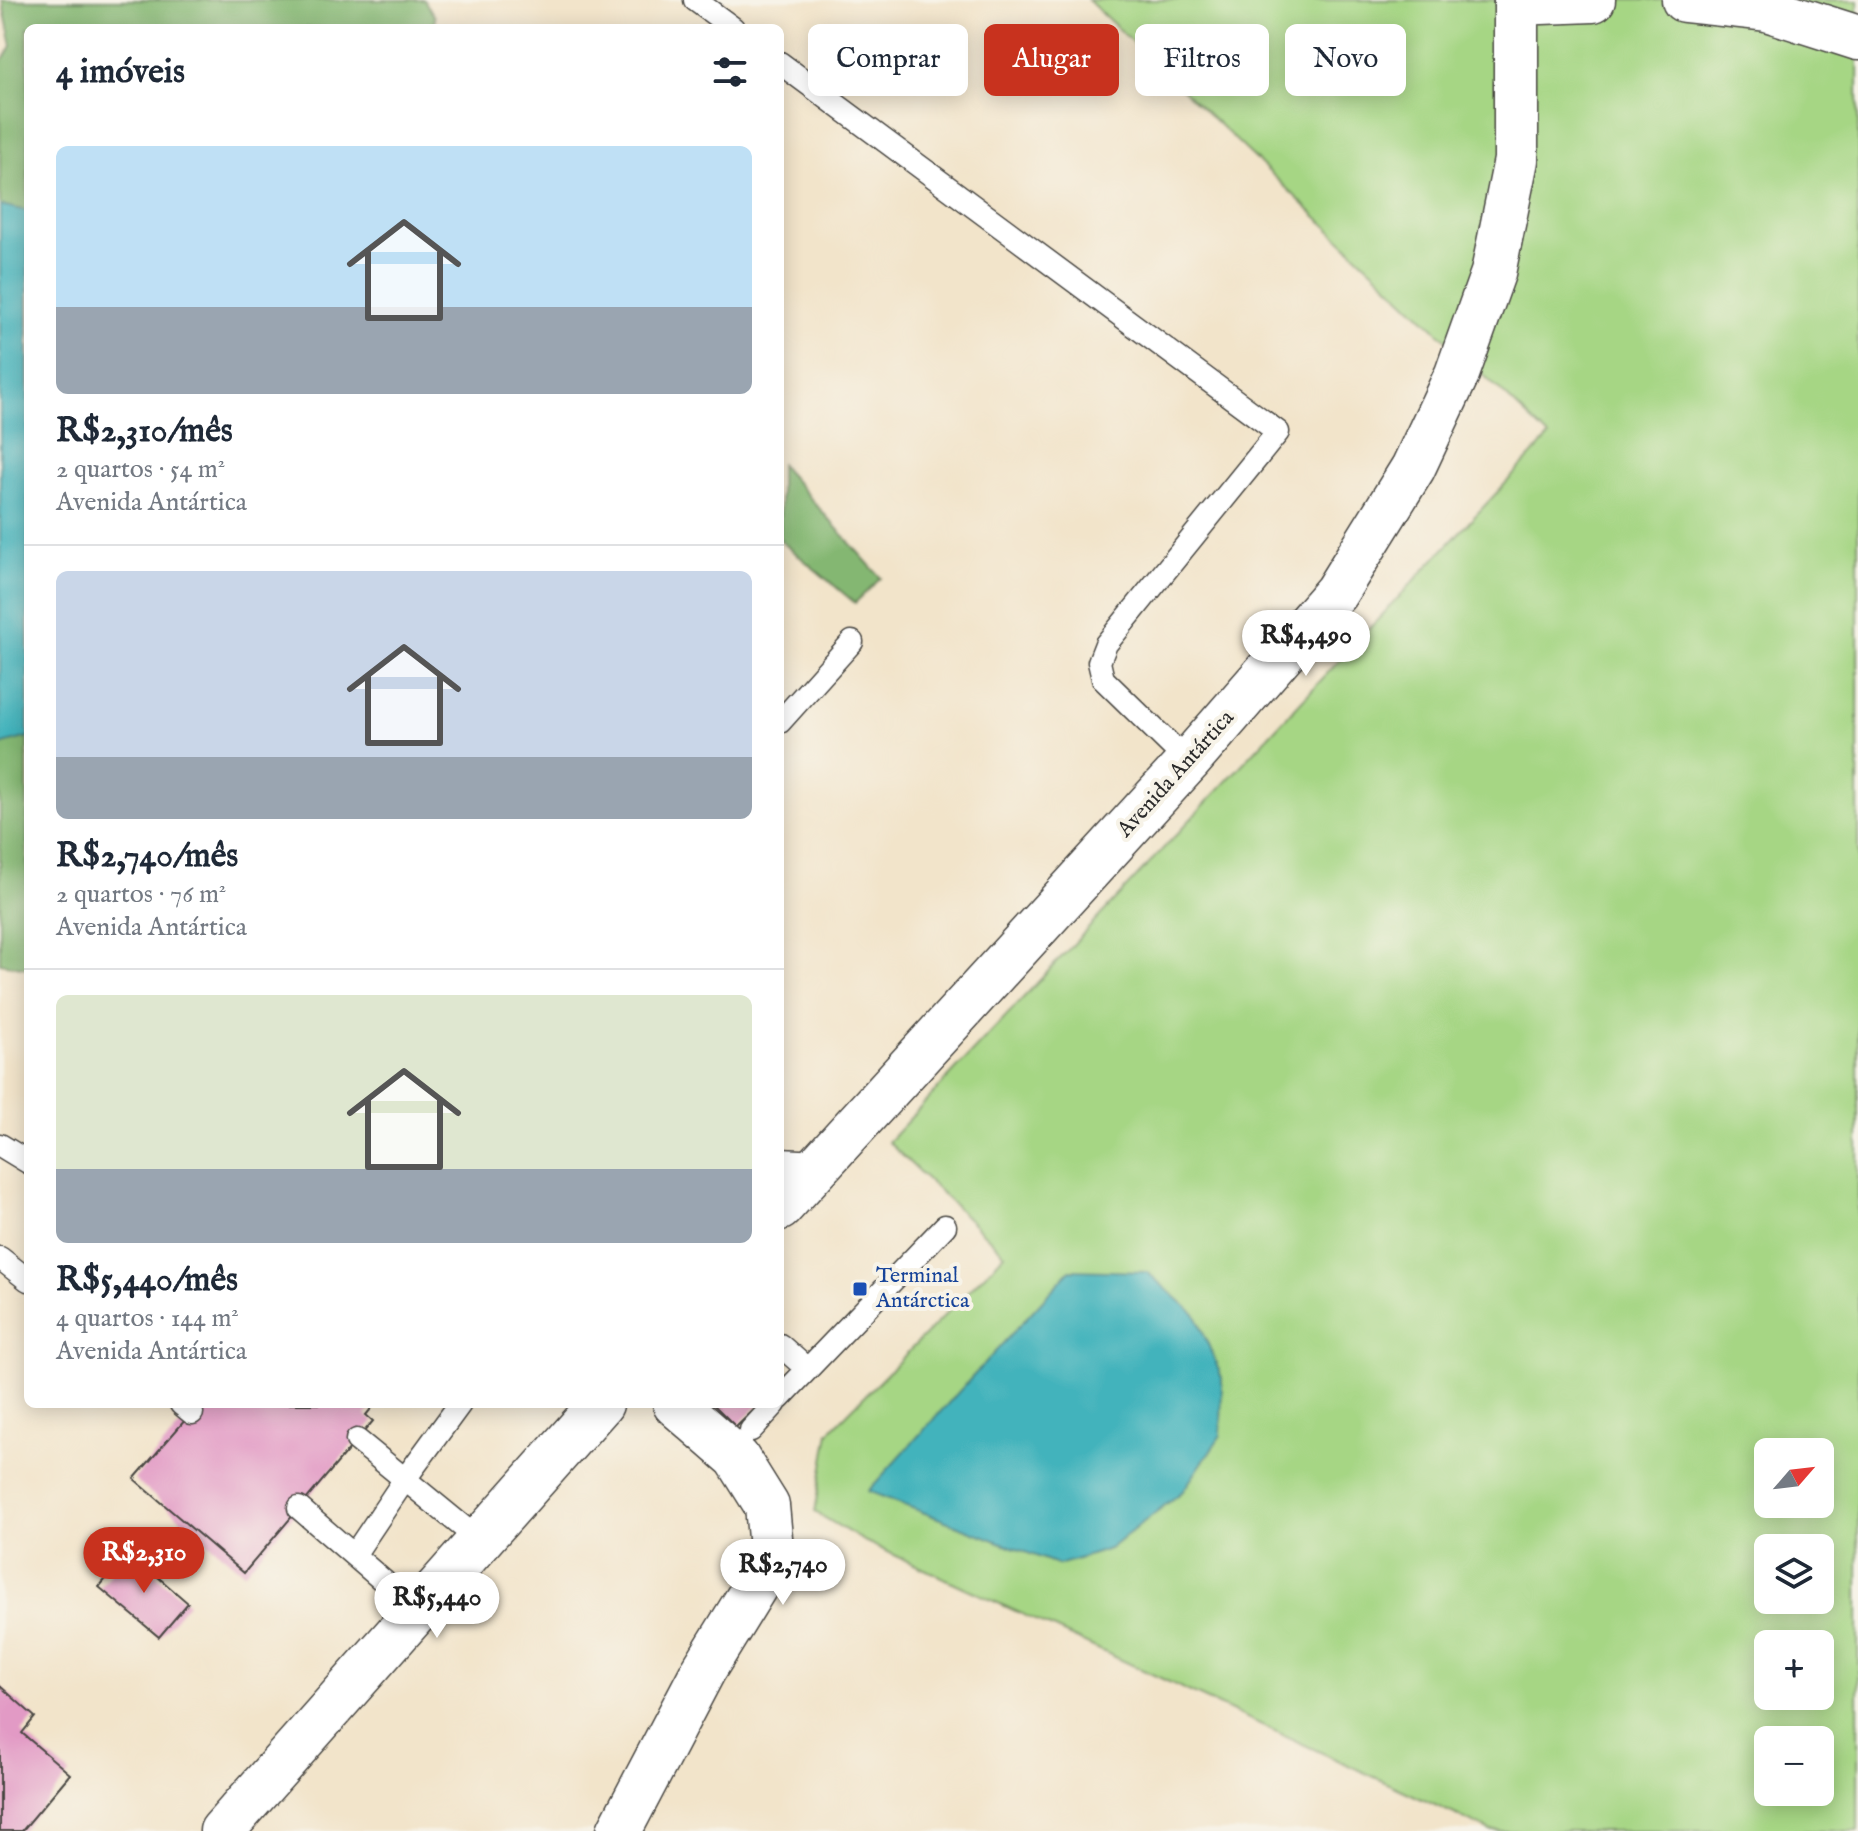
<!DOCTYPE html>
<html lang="pt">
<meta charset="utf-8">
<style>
:root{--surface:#fff;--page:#f6f6f7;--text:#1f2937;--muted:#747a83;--line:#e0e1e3;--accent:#c8321e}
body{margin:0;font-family:"IM FELL English",serif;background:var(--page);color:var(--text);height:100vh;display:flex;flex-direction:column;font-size:30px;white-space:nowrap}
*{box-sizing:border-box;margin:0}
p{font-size:26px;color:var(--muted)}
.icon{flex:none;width:44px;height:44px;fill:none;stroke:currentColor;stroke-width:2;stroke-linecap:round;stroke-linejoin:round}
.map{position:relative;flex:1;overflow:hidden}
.panel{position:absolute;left:24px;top:24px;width:760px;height:1384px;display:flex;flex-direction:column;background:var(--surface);border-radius:12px;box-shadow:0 4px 20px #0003}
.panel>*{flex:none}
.guide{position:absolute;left:808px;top:24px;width:760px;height:72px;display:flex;gap:16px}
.needle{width:52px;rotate:62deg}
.fabs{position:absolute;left:1754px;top:1438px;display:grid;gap:16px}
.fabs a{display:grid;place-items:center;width:80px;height:80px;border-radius:12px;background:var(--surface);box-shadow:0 4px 20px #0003;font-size:40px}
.price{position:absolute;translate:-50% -68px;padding:0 18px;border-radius:28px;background:#fff;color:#222;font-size:26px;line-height:52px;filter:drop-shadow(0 2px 4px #0008)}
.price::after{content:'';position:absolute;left:50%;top:48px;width:24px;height:18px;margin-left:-12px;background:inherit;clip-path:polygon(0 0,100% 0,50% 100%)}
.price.on{background:var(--accent);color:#fff}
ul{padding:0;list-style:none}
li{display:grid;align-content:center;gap:16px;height:424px;padding:0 32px}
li+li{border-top:2px solid var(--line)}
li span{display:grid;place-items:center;height:248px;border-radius:12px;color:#555}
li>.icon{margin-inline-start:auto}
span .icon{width:144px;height:144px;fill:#fffc;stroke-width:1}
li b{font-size:34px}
h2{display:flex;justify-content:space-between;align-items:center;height:96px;padding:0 32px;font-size:34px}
.tag{padding:0 28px;border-radius:12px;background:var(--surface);box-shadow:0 4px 20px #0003;font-size:28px;line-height:72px}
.tag.on{background:var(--accent);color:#fff}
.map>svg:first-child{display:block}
</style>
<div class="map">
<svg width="1858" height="1831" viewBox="0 0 1858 1831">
<rect width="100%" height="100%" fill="#f7f3e8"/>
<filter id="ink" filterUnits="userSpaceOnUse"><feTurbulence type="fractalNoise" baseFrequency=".0125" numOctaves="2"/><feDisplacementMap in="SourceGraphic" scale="16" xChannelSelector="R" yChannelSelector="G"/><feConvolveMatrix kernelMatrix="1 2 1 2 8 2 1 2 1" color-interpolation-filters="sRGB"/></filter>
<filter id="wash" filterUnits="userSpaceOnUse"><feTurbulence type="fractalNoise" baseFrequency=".006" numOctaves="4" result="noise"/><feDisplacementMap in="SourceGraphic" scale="32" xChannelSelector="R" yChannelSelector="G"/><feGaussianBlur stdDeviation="1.8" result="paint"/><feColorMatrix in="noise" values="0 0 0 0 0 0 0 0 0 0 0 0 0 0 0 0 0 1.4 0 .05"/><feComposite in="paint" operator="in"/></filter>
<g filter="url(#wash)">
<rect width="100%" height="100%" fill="#f2e4ca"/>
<!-- green -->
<path fill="#a6d684" stroke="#688058" stroke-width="2" fill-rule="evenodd" d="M1088,0h770v1831h-367l-627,-290 -49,-29 14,-80 176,-178 -117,-112 661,-705zM1768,1452h52v52h-52zM1768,1548h52v52h-52zM1768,1644h52v52h-52zM1768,1740h52v52h-52z"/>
<!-- forest -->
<path fill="#84b772" stroke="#58714e" stroke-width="2" d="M2,0h422l11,17 -1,11h-406l-1,940 -27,-5v-900l12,-17z
M780,464l101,114 -26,25 -75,-63z"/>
<!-- water -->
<path fill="#43b3bc" stroke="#376f74" stroke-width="2" d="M0,205l28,6v526l-28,8z
M1070,1270l77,2 49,43 26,63 -1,57 -38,56 -74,58 -50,16 -191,-74z"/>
<g id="blocks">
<!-- building -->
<path fill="#e29ac5" d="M199,1404h176l-9,11 7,6 -129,152 -110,-94z
M713,1404h47l-24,23z
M129,1552l59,51 -29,34 -60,-50z
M0,1686l35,31 -13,16 48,41 -48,57h-22z"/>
</g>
</g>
<g filter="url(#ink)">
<use href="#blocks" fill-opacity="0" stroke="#494743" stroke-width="2"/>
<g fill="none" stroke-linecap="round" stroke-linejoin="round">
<!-- lane casing -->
<g stroke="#494743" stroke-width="25">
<path id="lane" d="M695,0l38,28
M780,63l498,369 -172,212 -7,18 4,17 85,83
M780,722l72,-80
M0,1145l28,17
M780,1160l41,2
M0,1258l28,22
M780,1345l27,24
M780,1398l165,-172
M181,1404l11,9
M751,1430l24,-26
M357,1440l122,100
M299,1508l118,102
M354,1555l51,-76 55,-75"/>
</g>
<!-- street casing -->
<g stroke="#494743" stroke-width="47">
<path id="street" d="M1684,0l83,9 91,29
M1516,3l77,-3
M619,1831l84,-160 69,-112 -5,-53 -30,-48 -62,-54"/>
</g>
<!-- secondary casing -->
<g stroke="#494743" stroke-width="47">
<path id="secondary" d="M780,1208l408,-446 148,-170 77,-124 44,-94 36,-101 23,-113v-160
M222,1831l379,-427"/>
</g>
<!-- lane -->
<use href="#lane" stroke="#fff" stroke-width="22"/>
<!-- street -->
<use href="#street" stroke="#fff" stroke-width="44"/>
<!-- secondary -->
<use href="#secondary" stroke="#fff" stroke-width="44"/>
</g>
</g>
<!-- markers -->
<rect fill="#1a4fb4" stroke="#f7f3e8" stroke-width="3" x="852" y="1281" width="16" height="16" rx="4"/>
<g text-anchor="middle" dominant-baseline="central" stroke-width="8" stroke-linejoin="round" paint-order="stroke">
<!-- street labels -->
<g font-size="22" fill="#2b2b2b" stroke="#f7f3e8">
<text transform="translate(1176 774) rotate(-48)">Avenida Antártica</text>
</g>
<!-- transit labels -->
<g font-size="22" fill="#164399" stroke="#f7f3e8" text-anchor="start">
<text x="876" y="1276">Terminal<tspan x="876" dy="25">Antárctica</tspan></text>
</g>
</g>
</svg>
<div class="fabs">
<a><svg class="needle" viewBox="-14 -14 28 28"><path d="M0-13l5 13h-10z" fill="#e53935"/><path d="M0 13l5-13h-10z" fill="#747a83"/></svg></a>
<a><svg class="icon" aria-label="layers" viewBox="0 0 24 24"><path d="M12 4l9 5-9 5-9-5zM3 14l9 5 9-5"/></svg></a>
<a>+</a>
<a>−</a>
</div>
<b class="price" style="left:1306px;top:678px">R$4,490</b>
<b class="price on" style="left:144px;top:1595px">R$2,310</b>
<b class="price" style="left:783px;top:1607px">R$2,740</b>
<b class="price" style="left:437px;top:1640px">R$5,440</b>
<div class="guide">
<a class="tag">Comprar</a>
<a class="tag on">Alugar</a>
<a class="tag">Filtros</a>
<a class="tag">Novo</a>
</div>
<section class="panel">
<h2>4 imóveis<svg class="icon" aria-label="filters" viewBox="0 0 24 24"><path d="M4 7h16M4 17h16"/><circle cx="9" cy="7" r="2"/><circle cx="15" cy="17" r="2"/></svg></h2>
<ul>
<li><span style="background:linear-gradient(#bfe0f5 65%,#9aa5b1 0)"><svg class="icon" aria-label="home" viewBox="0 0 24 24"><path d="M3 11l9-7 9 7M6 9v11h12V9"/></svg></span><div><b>R$2,310/mês</b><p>2 quartos · 54 m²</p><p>Avenida Antártica</p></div></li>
<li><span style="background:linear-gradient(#c9d6e8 75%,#9aa5b1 0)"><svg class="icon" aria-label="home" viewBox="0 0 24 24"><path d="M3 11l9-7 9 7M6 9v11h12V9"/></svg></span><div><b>R$2,740/mês</b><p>2 quartos · 76 m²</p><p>Avenida Antártica</p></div></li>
<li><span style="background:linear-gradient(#dfe7d0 70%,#9aa5b1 0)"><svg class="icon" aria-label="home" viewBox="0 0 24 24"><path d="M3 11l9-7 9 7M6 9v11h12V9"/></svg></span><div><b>R$5,440/mês</b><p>4 quartos · 144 m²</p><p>Avenida Antártica</p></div></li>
</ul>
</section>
</div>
